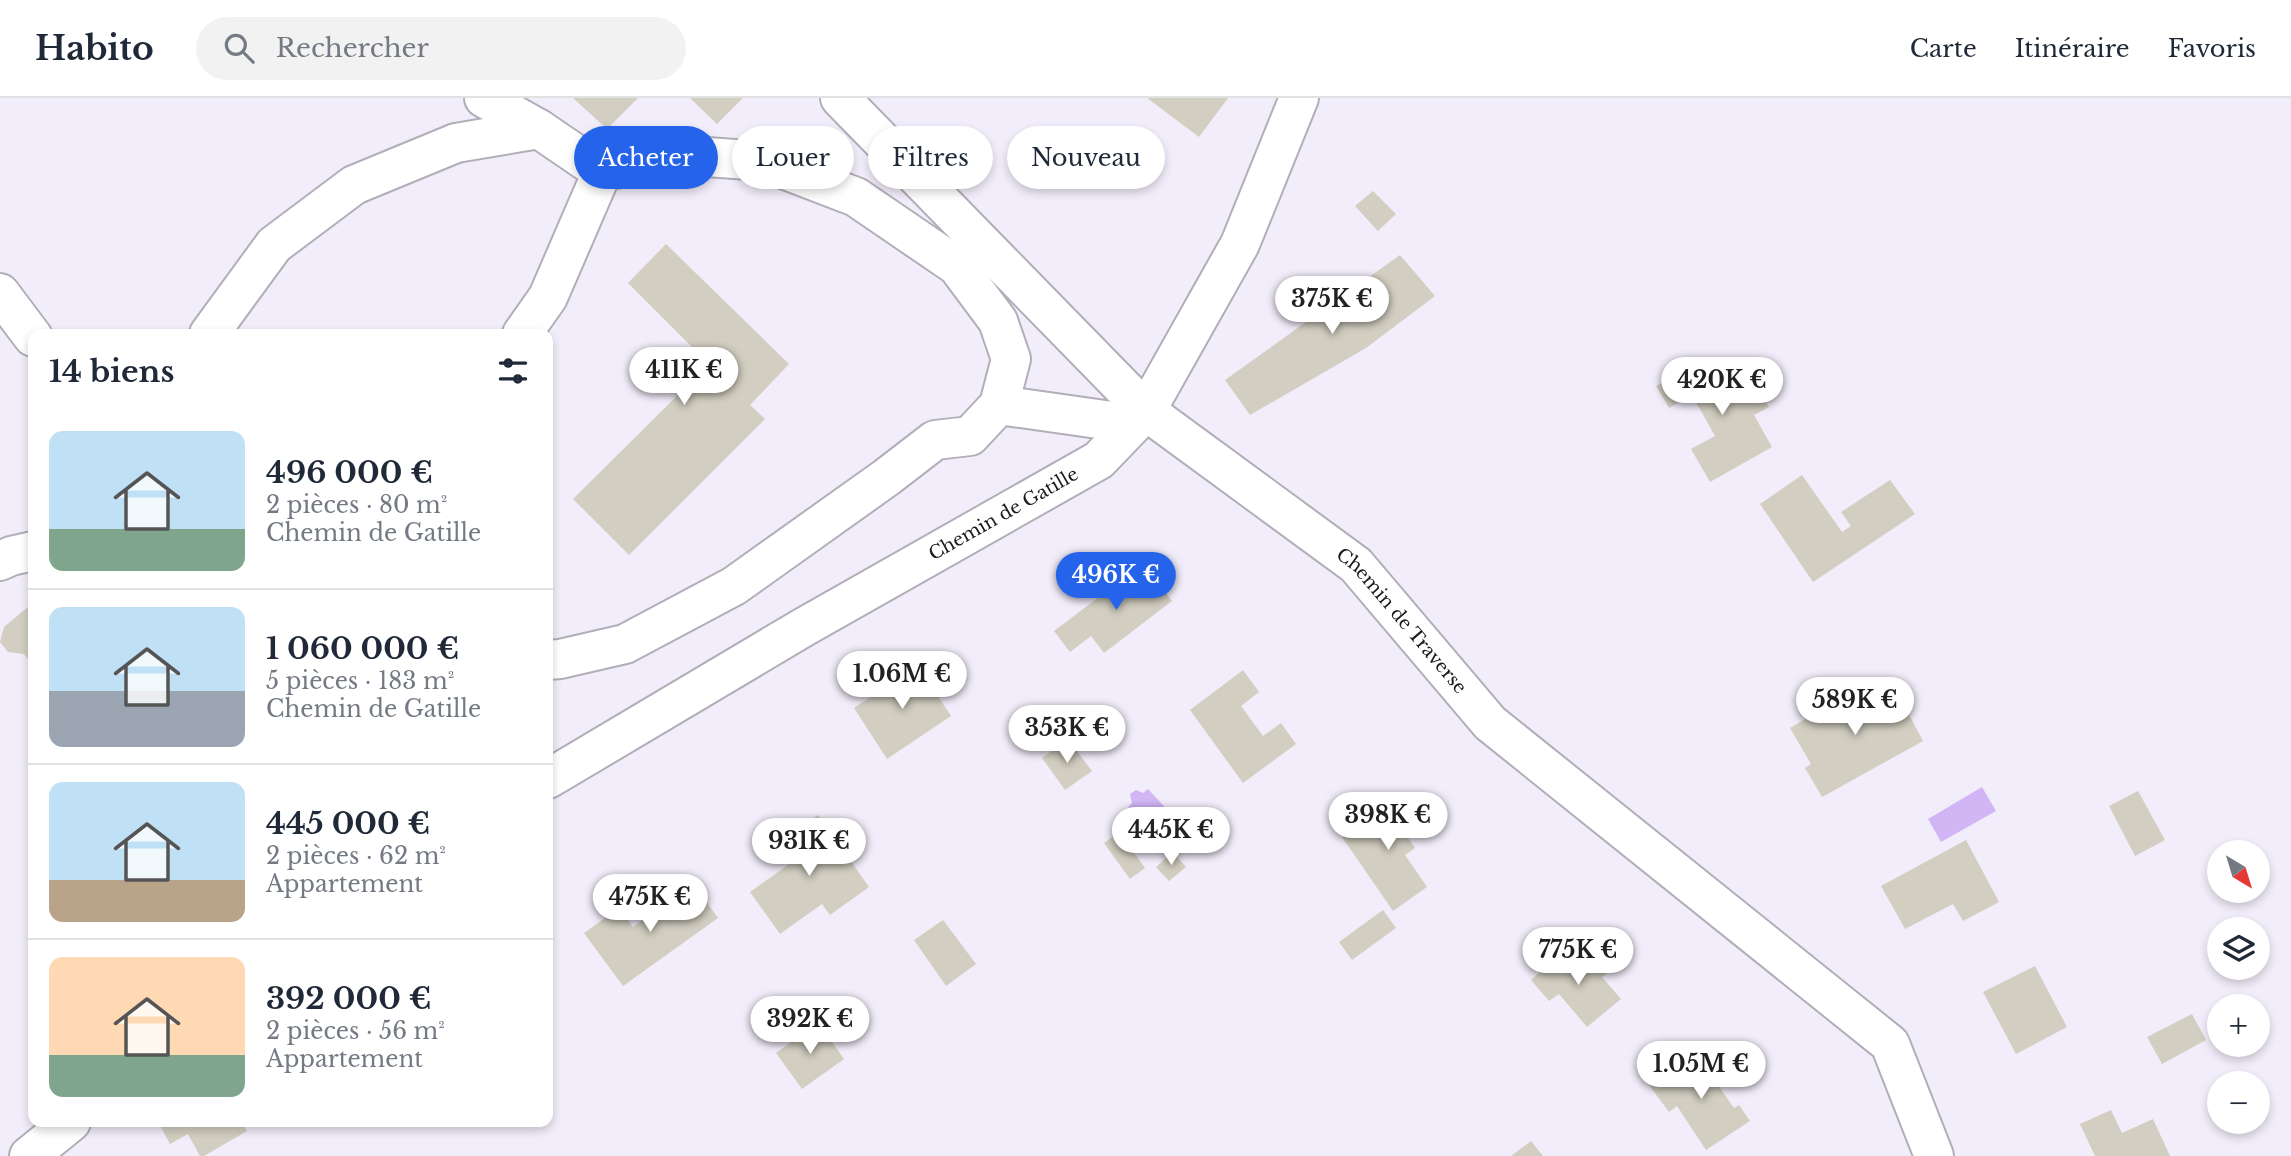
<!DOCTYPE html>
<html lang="fr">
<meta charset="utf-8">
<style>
:root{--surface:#fff;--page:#f2f2f3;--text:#1f2937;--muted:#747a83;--line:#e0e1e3;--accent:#2563eb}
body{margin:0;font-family:"Libre Baskerville",serif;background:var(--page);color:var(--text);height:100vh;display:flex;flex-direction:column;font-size:26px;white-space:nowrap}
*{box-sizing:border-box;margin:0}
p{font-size:23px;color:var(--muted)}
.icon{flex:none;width:38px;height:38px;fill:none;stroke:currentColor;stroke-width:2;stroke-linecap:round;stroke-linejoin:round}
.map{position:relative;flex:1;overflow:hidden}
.panel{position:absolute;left:28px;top:231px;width:525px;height:798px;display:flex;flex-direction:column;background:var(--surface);border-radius:14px;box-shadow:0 4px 10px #0003}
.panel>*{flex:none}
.hud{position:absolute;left:574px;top:28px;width:665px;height:63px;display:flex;gap:14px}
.needle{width:46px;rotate:142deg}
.fabs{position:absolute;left:2207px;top:742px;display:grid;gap:14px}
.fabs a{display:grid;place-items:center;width:63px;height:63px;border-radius:50%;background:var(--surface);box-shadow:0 4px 10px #0003;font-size:35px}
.price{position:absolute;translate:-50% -60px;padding:0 16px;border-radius:24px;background:#fff;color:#222;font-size:23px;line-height:46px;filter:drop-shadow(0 2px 4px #0008)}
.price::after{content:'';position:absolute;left:50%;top:42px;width:21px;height:16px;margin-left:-10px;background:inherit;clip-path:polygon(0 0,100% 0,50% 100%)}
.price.on{background:var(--accent);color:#fff}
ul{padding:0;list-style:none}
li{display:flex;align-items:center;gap:21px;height:175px;padding:0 21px}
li+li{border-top:2px solid var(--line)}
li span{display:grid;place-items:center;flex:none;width:196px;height:140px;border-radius:14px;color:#555}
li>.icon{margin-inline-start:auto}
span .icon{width:84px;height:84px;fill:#fffc;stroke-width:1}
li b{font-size:30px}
h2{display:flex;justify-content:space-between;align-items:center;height:84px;padding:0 21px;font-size:30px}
.tag{padding:0 24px;border-radius:32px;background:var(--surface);box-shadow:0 4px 10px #0003;font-size:24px;line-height:63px}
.tag.on{background:var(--accent);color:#fff}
header{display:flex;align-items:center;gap:42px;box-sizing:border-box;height:98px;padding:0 35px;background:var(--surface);border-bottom:2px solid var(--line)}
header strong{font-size:33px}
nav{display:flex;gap:38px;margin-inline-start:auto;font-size:24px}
.search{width:490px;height:63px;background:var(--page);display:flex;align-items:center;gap:18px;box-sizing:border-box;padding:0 24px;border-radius:38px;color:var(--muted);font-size:26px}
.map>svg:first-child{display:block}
</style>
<header>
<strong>Habito</strong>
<div class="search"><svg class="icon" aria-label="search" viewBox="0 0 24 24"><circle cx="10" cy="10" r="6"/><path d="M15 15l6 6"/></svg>Rechercher</div>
<nav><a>Carte</a><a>Itinéraire</a><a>Favoris</a></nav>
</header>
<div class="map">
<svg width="2291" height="1058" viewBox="0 0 2291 1058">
<rect width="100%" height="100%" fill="#f2edfa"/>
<!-- water -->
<path fill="#d1b5f5" d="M1982,689l14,24 -55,31 -13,-23z
M1148,691l37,40 -20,19 -37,-41 4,-4 -2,-9 6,-4 7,3z"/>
<!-- building -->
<path fill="#d2cec1" d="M573,0h65l-31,31z
M690,0h53l-26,26z
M1147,0h81l-29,39z
M1373,93l23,23 -18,17 -23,-25z
M666,146l123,120 -39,41 15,14 -136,136 -56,-56 123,-122 6,5 12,-13 -86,-86z
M1400,157l35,41 -69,52 -116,67 -25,-35z
M1701,263l8,15 18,-10 11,20 15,-8 16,29 -15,8 18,32 -62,35 -19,-33 24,-13 -23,-41 -23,13 -13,-22z
M1802,377l40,57 9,-6 -10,-14 49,-32 25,34 -102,68 -53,-78z
M1144,465l28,38 -68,52 -13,-17 -21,16 -16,-21z
M29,508h4v60l-9,-12 -16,-2 -8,-10 4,-15z
M918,568l33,50 -64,43 -33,-51 27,-18 -6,-8 14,-10 6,9z
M1243,572l16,22 -18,14 22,30 18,-13 15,21 -53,39 -53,-73z
M1890,581l33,62 -101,56 -17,-29 6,-4 -21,-36 56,-33 4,6z
M1068,641l24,32 -27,19 -23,-32z
M2138,693l27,49 -30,16 -26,-50z
M1403,696l18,26 -17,12 11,16 -10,7 22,32 -34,24 -51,-74z
M818,717l51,72 -39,28 -8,-11 -42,30 -30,-42 42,-30 -14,-19z
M1119,734l26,36 -15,11 -26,-36z
M1966,742l33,62 -36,19 -10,-17 -48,25 -24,-43z
M1173,754l13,15 -17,14 -13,-14z
M693,785l25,35 -95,68 -39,-53 35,-25 14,19z
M1383,812l13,18 -44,32 -13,-18z
M943,822l33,44 -30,22 -32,-46z
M1563,854l8,9 10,-9 13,15 5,-3 8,9 -5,4 19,22 -34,28 -28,-33 -10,7 -18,-21z
M2035,868l32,61 -51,27 -33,-62z
M2192,916l14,26 -44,24 -15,-27z
M818,924l26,37 -42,30 -26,-36z
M1707,957l19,26 -8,4 16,23 5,-3 11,16 -44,29 -29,-44 -8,6 -20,-27 25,-19 6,9z
M2111,1012l11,23 31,-14 17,37h-75l-15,-32z
M158,1024h84l5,9 -43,25h-4l-12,-22 -18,10z
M1531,1043l12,15h-32z"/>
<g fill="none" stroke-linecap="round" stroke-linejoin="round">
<!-- minor casing -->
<g stroke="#b2aeb9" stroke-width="42">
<g id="minor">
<path d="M484,0l55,31 63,43 78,-17 82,6 94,36 101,69 41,55 13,38 -12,46 -29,31 -35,4 -48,37 -153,109 -109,58 -65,15 -12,1"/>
<path id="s1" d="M840,0l306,313 210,154 134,158 400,321 44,112"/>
<path d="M0,195l33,44"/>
<path d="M209,236l65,-89 80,-60 102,-42 83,-14"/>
<path d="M522,236l26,-37 54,-125"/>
<path d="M999,307l134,19"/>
<path d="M0,463l11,-5 22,-5"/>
<path id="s2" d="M548,681l256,-152 295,-167 47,-49 94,-167 59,-146"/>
<path d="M29,1058l42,-34"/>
</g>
</g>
<!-- minor -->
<use href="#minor" stroke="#fff" stroke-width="38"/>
</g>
<g text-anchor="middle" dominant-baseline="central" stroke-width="5" stroke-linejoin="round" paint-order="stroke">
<!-- street labels -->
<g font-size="18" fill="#1c1a1e" stroke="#fdfdfd">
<text stroke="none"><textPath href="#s2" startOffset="527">Chemin de Gatille</textPath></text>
<text stroke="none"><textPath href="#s1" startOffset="770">Chemin de Traverse</textPath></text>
</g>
</g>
</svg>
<div class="fabs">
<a><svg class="needle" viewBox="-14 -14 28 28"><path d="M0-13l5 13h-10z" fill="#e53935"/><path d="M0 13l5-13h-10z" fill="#747a83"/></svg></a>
<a><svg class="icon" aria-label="layers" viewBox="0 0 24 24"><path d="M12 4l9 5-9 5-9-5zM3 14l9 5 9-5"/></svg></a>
<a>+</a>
<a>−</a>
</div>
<b class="price" style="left:1332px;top:238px">375K €</b>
<b class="price" style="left:684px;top:309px">411K €</b>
<b class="price" style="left:1722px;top:319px">420K €</b>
<b class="price on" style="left:1116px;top:514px">496K €</b>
<b class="price" style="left:902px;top:613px">1.06M €</b>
<b class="price" style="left:1855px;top:639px">589K €</b>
<b class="price" style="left:1067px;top:667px">353K €</b>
<b class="price" style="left:1388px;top:754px">398K €</b>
<b class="price" style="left:1171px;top:769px">445K €</b>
<b class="price" style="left:809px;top:780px">931K €</b>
<b class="price" style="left:650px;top:836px">475K €</b>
<b class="price" style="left:1578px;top:889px">775K €</b>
<b class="price" style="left:810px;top:958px">392K €</b>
<b class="price" style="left:1701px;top:1003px">1.05M €</b>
<div class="hud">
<a class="tag on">Acheter</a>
<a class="tag">Louer</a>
<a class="tag">Filtres</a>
<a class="tag">Nouveau</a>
</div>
<section class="panel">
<h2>14 biens<svg class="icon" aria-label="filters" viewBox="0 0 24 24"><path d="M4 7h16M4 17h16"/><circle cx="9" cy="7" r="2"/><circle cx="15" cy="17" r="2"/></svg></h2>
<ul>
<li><span style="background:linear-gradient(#bfe0f5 70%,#7fa58c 0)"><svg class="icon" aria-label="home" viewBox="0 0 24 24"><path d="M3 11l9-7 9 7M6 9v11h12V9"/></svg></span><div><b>496 000 €</b><p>2 pièces · 80 m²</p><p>Chemin de Gatille</p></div></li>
<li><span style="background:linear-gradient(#bfe0f5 60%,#9aa5b1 0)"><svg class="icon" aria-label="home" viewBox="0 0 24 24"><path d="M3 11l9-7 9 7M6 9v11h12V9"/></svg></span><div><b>1 060 000 €</b><p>5 pièces · 183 m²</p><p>Chemin de Gatille</p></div></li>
<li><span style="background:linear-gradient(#bfe0f5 70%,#b9a48a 0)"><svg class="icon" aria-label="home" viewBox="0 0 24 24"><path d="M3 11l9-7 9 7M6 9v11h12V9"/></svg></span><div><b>445 000 €</b><p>2 pièces · 62 m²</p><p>Appartement</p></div></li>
<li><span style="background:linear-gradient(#ffd9b3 70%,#7fa58c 0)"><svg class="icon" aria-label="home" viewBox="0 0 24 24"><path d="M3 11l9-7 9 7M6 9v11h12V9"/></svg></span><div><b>392 000 €</b><p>2 pièces · 56 m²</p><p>Appartement</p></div></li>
</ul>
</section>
</div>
